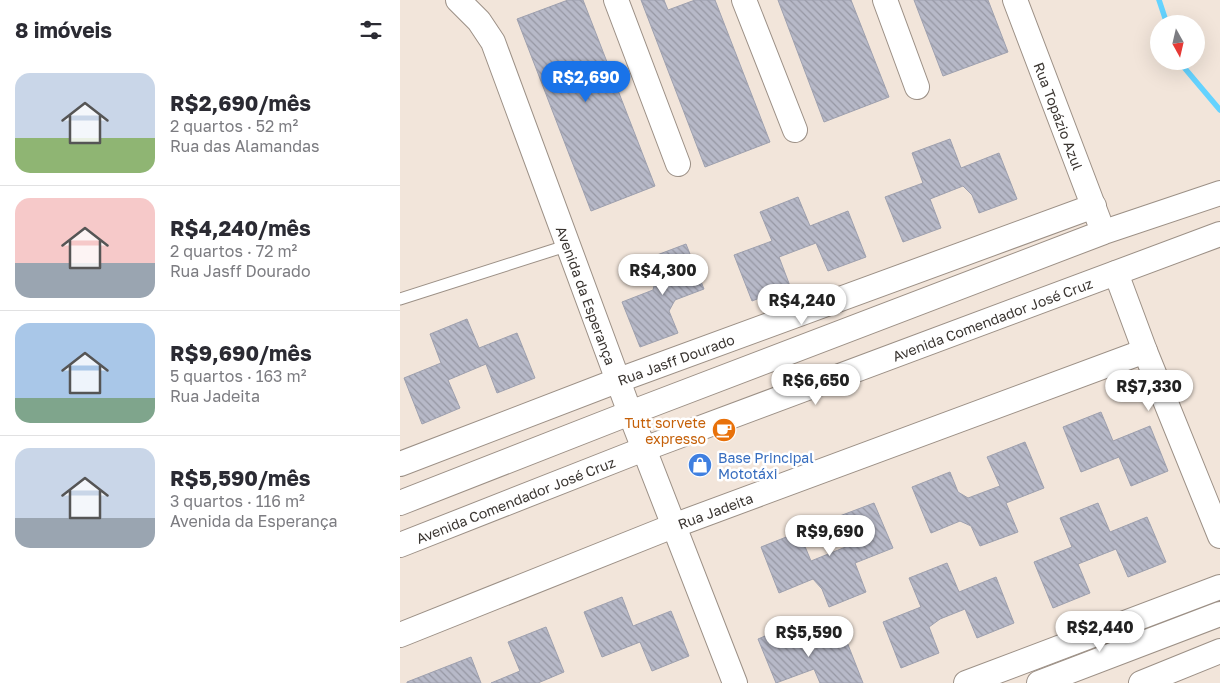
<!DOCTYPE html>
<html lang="pt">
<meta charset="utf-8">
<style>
:root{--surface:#fff;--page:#f2f2f3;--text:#2b2b33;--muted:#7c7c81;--line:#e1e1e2;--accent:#1a73e8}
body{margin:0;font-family:"Golos Text",sans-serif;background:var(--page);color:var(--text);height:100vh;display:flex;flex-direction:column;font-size:19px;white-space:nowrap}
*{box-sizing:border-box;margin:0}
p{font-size:16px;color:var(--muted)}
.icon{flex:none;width:28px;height:28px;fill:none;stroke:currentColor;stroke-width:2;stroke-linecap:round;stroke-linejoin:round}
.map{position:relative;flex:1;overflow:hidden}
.drawer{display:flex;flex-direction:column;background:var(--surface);width:400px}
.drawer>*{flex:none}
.needle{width:32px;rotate:172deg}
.controls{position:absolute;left:750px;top:15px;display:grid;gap:10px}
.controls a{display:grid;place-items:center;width:55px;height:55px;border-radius:50%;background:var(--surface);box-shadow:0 5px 20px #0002;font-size:25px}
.price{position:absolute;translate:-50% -42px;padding:0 11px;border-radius:18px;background:#fff;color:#222;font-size:16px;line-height:32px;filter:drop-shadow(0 1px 2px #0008)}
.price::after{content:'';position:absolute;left:50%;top:30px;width:15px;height:11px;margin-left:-8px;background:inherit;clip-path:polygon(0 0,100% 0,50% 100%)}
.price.active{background:var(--accent);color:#fff}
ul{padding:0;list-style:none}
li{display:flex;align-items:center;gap:15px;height:125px;padding:0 15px}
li+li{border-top:1px solid var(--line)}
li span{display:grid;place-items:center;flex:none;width:140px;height:100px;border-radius:15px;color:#555}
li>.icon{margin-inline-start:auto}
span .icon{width:60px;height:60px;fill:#fffc;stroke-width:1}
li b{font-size:21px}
h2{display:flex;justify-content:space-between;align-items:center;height:60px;padding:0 15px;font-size:21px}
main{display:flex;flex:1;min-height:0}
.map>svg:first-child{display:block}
</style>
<main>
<section class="drawer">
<h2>8 imóveis<svg class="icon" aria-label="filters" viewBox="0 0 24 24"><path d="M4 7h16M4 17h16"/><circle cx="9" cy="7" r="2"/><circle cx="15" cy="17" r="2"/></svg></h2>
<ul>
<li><span style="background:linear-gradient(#c9d6e8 65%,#8fb573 0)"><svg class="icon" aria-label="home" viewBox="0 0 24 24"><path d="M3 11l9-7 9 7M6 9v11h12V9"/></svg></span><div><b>R$2,690/mês</b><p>2 quartos · 52 m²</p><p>Rua das Alamandas</p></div></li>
<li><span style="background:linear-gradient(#f6c9c9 65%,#9aa5b1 0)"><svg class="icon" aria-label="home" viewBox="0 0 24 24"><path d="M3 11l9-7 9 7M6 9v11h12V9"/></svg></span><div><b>R$4,240/mês</b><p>2 quartos · 72 m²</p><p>Rua Jasff Dourado</p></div></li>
<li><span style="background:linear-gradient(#a9c7e8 75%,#7fa58c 0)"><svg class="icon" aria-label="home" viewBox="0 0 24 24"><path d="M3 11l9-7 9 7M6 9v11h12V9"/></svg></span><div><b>R$9,690/mês</b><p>5 quartos · 163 m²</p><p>Rua Jadeita</p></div></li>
<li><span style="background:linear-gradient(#c9d6e8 70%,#9aa5b1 0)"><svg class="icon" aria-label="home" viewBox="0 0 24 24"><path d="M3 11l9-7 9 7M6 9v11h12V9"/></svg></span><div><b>R$5,590/mês</b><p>3 quartos · 116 m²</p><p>Avenida da Esperança</p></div></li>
</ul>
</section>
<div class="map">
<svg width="820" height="683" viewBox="0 0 820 683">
<defs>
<pattern id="building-back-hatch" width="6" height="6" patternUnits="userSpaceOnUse" patternTransform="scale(1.25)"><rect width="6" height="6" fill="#b7b9c8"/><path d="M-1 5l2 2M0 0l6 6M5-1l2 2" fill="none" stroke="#9697a3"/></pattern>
</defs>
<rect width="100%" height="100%" fill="#f2e5da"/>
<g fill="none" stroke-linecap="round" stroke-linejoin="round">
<!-- stream -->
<path stroke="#64d3ff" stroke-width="5.5" d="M759,0l8,24
M781,61l1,4 38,45"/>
</g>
<!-- building -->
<path fill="url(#building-back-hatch)" stroke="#9ea0ae" d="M168,0h15l72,186 -64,25 -74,-192z
M241,0h23l4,10 27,-10h20l55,142 -65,25z
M378,0h73l38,97 -65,25z
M514,0h74l20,52 -65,24z
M550,139l11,29 38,-15 18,46 -38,14 -7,-18 -9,-9 -33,13 11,29 -38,14 -18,-45 38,-14 -11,-30z
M398,197l12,29 38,-15 18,46 -38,14 -12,-28 -37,14 11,29 -38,15 -18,-46 38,-14 -12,-29z
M286,244l18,45 -29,11 -6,11 9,22 -38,14 -18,-45 31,-12 3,-12 -7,-20z
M67,319l12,29 38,-15 18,45 -38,15 -11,-29 -38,16 12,28 -38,16 -18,-46 37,-15 -11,-29z
M701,412l12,29 37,-15 18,45 -37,15 -12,-29 -38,15 -18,-45z
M625,442l19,46 -38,15 12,29 -38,14 -9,-20 -11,-5 -29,12 -19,-46 38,-15 8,20 10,6 32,-12 -13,-29z
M474,503l19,45 -38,15 11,29 -37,15 -7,-18 -9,-10 -34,14 -18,-46 38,-15 12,29 37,-15 -11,-29z
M698,503l12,29 37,-15 19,45 -38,15 -12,-28 -38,15 12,29 -37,15 -19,-46 38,-15 -12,-29z
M547,563l12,29 37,-15 18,46 -37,15 -12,-29 -25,10 -11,8 10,26 -38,15 -18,-46 38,-15 -12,-29z
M222,597l11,29 38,-15 18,45 -37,15 -12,-29 -38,15 -18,-45z
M396,623l8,21 11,5 30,-12 18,46h-43l-6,-14 -38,14 -18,-44z
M146,627l18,45 -26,11h-47l29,-12 -12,-29z
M71,657l10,26h-74v-1z"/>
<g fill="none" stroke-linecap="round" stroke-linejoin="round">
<!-- service casing -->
<g stroke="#9c9086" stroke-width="13">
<path id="service" d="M0,299l169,-54"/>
</g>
<!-- minor casing -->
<g stroke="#9c9086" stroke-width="26">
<g id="minor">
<path id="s1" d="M58,0l21,21 14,21 137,371 105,270"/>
<path d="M216,0l62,164"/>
<path d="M344,0l51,130"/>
<path d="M485,0l32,87"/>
<path id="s2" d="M615,0l84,221"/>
<path d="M716,273l29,78 75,185"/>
<path id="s3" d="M0,464l219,-84 475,-174"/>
<path d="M0,503l230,-90 474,-181 116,-39"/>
<path id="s4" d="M0,545l244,-96 576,-215"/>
<path id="s5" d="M0,635l273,-109 472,-175"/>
<path d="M566,683l254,-96"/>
<path d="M639,683l181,-69"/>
<path d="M741,683l79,-32"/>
</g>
</g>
<!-- service -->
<use href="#service" stroke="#fff" stroke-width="11"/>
<!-- minor -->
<use href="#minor" stroke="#fff" stroke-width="24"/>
</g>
<!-- icons -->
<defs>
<g id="cafe-disc" transform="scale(1.25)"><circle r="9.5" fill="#e8710a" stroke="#fff"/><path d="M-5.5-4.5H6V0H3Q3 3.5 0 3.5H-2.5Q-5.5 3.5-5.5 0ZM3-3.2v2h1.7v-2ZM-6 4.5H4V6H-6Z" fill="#fff"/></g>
<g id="shop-disc" transform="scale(1.25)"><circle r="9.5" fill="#3f7fe0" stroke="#fff"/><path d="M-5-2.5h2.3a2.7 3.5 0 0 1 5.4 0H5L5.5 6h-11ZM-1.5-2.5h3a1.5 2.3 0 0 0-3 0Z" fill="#fff"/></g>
</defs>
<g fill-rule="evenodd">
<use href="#cafe-disc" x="324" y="430"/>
<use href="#shop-disc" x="300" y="465"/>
</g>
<g text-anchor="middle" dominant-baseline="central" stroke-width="5" stroke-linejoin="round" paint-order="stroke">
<!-- street labels -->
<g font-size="14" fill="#3a3531" stroke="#fff">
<text stroke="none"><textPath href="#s2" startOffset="124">Rua Topázio Azul</textPath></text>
<text stroke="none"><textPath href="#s1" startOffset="325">Avenida da Esperança</textPath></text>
<text stroke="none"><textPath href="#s4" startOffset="634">Avenida Comendador José Cruz</textPath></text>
<text stroke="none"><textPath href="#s3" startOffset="295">Rua Jasff Dourado</textPath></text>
<text stroke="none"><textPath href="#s4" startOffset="124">Avenida Comendador José Cruz</textPath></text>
<text stroke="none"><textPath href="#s5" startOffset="339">Rua Jadeita</textPath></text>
</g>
<!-- food labels -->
<g font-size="14" fill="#c56008" stroke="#fff" text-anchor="end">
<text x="306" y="422">Tutt sorvete<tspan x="306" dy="16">expresso</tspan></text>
</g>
<!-- shop labels -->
<g font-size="14" fill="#366cbe" stroke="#fff" text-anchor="start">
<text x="318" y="457">Base Principal<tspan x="318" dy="16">Mototáxi</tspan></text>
</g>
</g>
</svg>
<div class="controls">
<a><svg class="needle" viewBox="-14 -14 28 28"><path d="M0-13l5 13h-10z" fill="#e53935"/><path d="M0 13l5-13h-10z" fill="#7c7c81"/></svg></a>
</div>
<b class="price active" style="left:186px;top:103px">R$2,690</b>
<b class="price" style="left:263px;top:296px">R$4,300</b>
<b class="price" style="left:402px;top:326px">R$4,240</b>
<b class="price" style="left:416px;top:406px">R$6,650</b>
<b class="price" style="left:749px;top:412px">R$7,330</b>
<b class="price" style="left:430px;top:557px">R$9,690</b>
<b class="price" style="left:700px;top:653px">R$2,440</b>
<b class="price" style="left:409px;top:658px">R$5,590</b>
</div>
</main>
